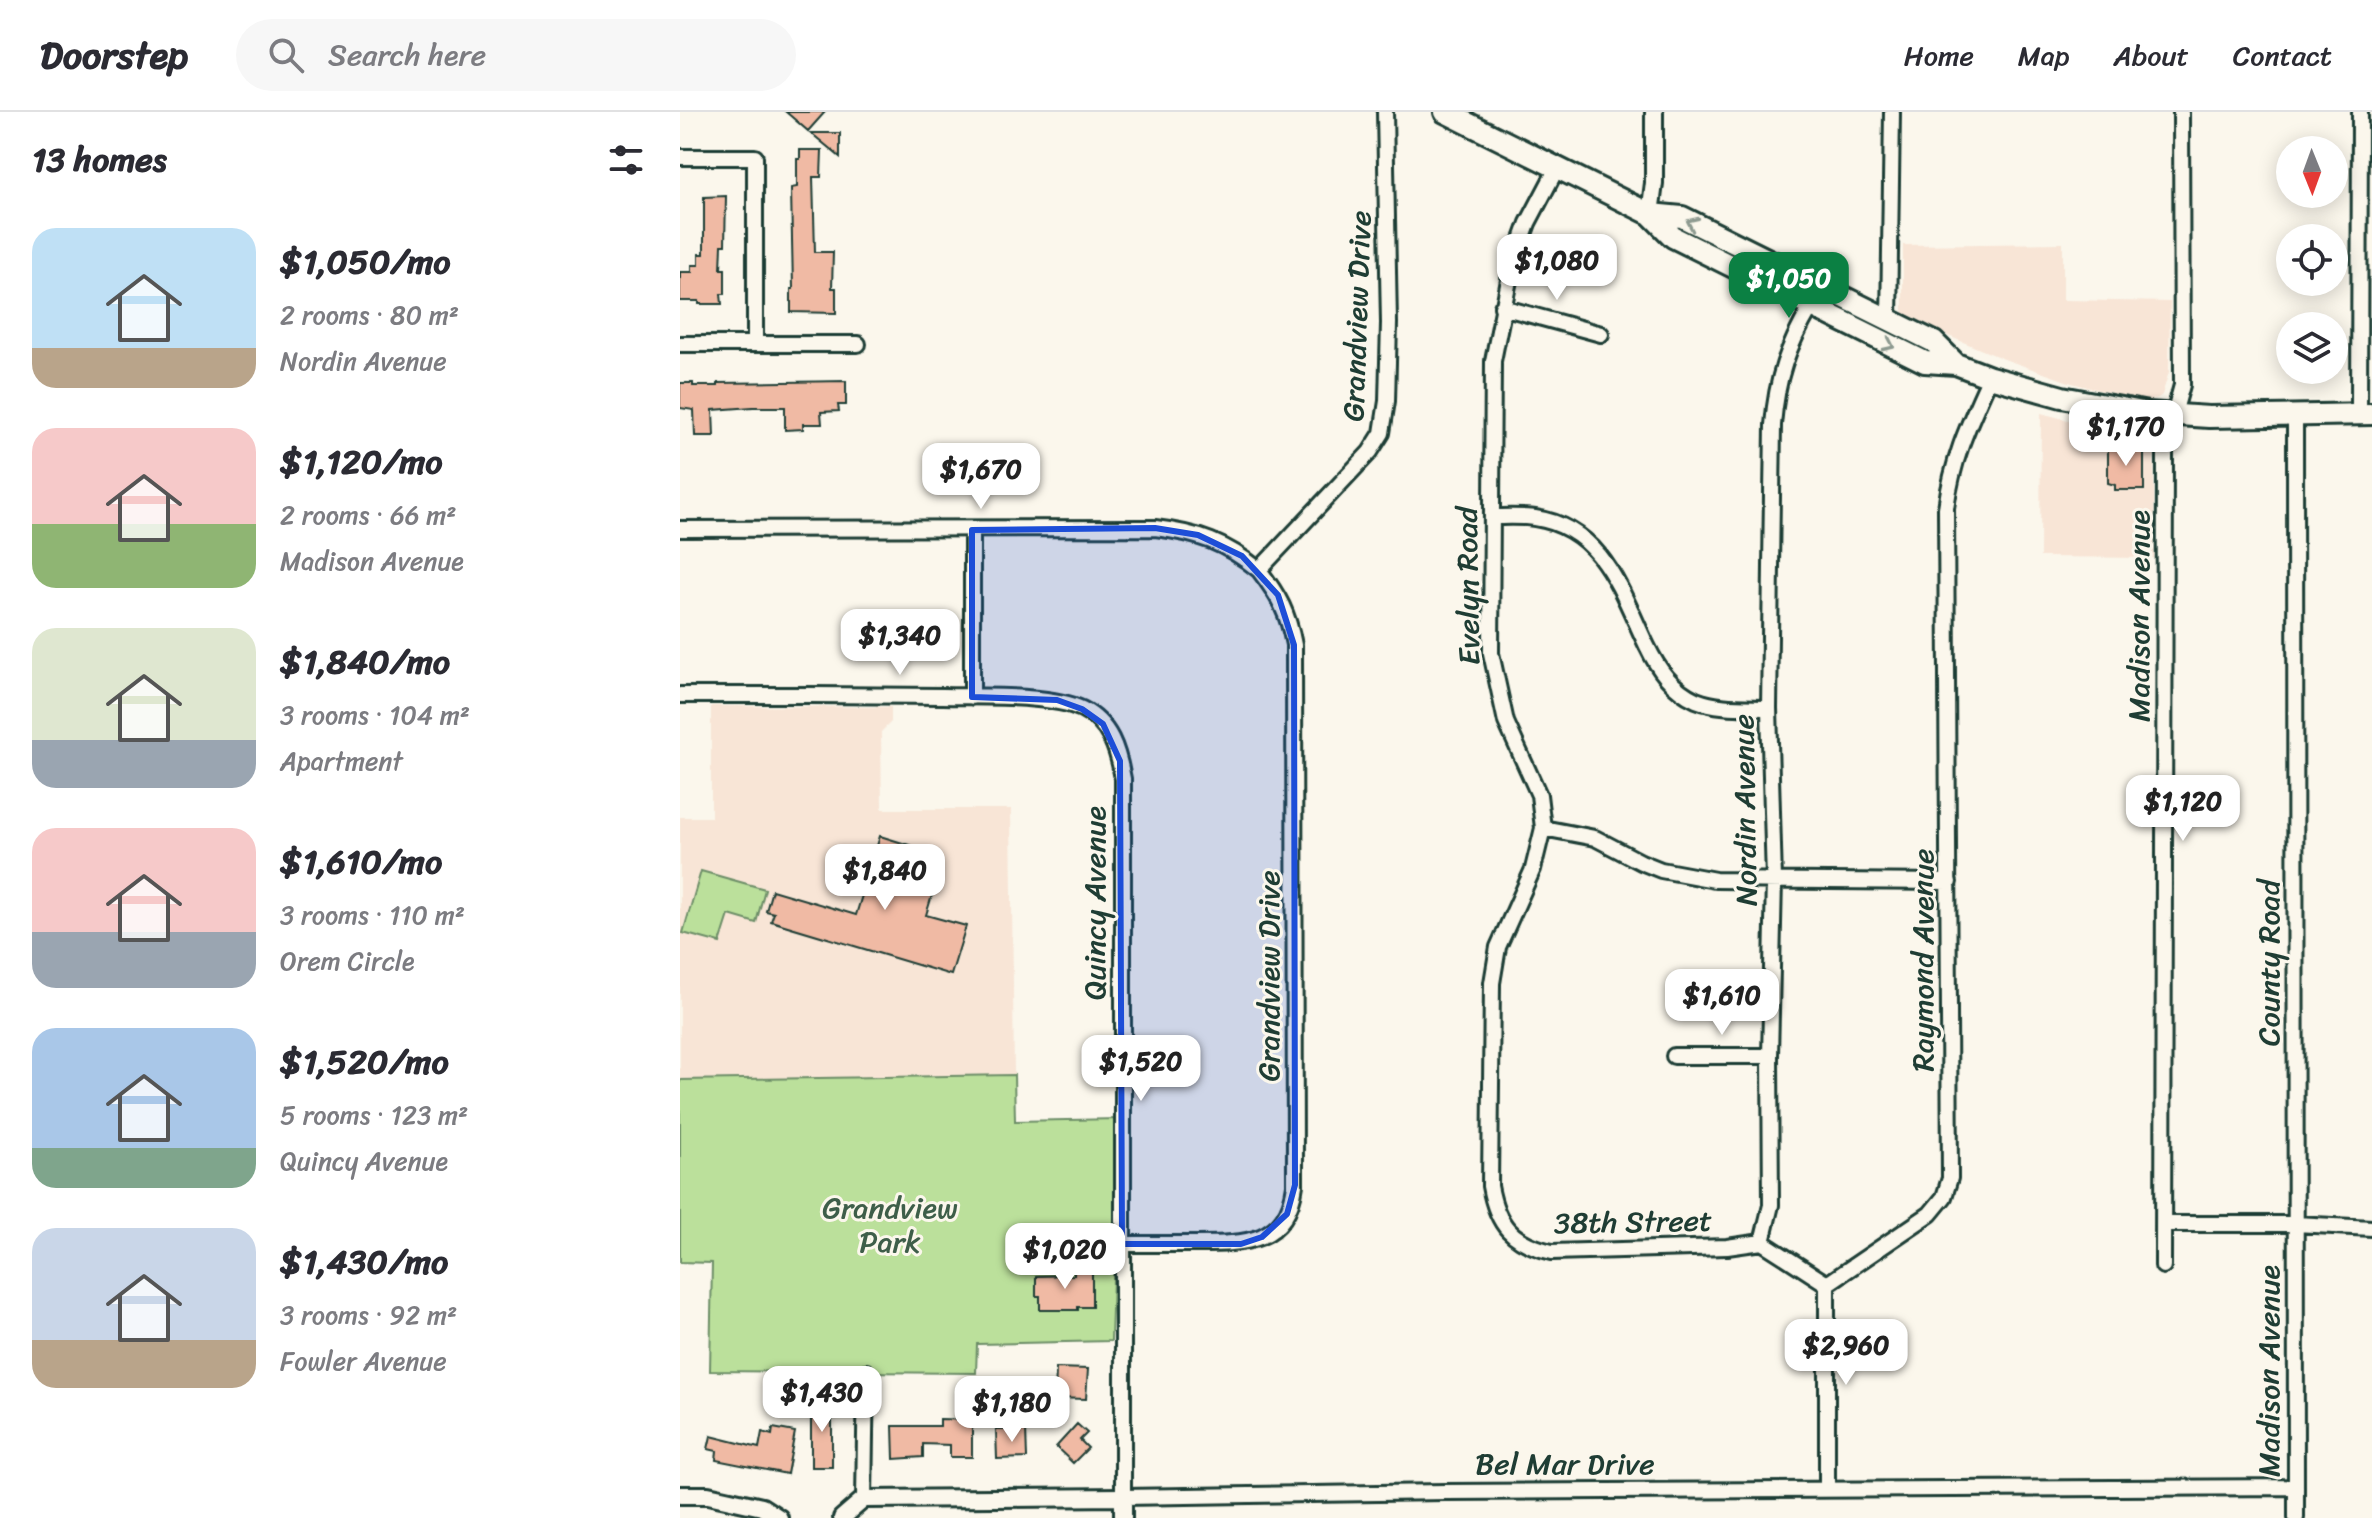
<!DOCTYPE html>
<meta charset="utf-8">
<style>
:root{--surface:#fff;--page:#f7f7f7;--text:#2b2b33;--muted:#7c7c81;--line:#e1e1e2;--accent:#0b8043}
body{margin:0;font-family:Sriracha,sans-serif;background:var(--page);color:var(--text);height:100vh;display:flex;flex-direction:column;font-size:30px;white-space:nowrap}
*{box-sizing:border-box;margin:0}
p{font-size:26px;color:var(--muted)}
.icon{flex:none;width:44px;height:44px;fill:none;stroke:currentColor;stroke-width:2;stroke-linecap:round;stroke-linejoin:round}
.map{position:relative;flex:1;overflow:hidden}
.side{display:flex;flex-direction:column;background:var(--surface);width:680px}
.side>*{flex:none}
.needle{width:52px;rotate:179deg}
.tools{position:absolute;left:1596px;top:24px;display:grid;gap:16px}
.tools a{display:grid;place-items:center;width:72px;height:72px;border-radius:50%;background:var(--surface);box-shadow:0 4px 20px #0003;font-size:40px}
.price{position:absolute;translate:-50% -68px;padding:0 18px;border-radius:16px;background:#fff;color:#222;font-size:26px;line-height:52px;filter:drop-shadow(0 2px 4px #0008)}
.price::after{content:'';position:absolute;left:50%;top:48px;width:24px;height:18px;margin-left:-12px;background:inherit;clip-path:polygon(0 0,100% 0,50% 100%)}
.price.on{background:var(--accent);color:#fff}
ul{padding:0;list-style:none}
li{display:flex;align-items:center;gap:24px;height:200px;padding:0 32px}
li span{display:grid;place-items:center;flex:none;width:224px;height:160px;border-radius:24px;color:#555}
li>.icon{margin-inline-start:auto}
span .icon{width:96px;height:96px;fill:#fffc;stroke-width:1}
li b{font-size:34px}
h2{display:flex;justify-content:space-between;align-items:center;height:96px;padding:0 32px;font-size:34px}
header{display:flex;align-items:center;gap:48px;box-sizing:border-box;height:112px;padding:0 40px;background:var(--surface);border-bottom:2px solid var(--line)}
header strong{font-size:38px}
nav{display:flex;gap:44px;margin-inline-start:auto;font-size:28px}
.search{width:560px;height:72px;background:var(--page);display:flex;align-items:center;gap:20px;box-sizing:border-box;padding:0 28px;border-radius:44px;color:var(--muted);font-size:30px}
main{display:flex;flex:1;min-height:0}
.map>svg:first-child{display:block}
</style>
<header>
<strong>Doorstep</strong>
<div class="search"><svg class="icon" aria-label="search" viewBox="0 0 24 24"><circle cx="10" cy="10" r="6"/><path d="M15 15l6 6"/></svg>Search here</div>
<nav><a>Home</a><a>Map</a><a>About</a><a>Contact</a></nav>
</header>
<main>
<section class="side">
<h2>13 homes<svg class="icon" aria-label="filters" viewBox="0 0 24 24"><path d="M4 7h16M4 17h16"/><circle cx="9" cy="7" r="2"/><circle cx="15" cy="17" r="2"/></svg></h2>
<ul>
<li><span style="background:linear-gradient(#bfe0f5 75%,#b9a48a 0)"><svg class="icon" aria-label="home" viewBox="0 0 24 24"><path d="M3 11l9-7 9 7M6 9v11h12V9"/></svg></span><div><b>$1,050/mo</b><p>2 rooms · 80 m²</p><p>Nordin Avenue</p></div></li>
<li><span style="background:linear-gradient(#f6c9c9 60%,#8fb573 0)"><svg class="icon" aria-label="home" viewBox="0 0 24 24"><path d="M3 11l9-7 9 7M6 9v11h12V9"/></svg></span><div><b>$1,120/mo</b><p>2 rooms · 66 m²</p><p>Madison Avenue</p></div></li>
<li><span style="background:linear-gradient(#dfe7d0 70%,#9aa5b1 0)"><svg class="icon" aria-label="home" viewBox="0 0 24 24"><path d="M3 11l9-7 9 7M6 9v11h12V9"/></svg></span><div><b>$1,840/mo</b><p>3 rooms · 104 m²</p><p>Apartment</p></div></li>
<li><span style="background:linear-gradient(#f6c9c9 65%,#9aa5b1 0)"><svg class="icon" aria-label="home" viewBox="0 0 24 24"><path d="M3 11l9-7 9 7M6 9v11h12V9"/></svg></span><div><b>$1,610/mo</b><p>3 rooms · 110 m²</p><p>Orem Circle</p></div></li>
<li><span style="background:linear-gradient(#a9c7e8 75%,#7fa58c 0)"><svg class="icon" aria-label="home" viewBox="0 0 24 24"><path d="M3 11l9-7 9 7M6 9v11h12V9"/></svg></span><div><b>$1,520/mo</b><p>5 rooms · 123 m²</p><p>Quincy Avenue</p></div></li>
<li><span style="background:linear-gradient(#c9d6e8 70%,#b9a48a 0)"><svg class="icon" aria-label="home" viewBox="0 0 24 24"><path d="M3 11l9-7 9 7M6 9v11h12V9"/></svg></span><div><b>$1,430/mo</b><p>3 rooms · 92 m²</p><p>Fowler Avenue</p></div></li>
</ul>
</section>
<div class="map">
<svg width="1692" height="1406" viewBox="0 0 1692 1406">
<rect width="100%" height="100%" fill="#fbf7ec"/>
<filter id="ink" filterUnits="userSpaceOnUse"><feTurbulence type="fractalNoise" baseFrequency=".0125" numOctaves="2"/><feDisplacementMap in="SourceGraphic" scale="16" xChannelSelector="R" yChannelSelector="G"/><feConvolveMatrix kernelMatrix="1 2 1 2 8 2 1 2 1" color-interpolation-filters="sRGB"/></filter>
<g filter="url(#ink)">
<!-- built -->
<path fill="#f8e5d6" d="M1383,131v57l107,2 -1,70 -7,23 -4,3 -10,3 -14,-2 -62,-16 -68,-24 -94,-39 -5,-5 -2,-5v-65z
M1361,301l110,29 3,8v108l-114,-1z
M31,594l180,1v15l-10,10 1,77h129l3,266 -334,5v-263h31z"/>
<!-- green -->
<path fill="#bbe09b" stroke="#6d8e68" stroke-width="2" d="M21,759l64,18 -9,34 -27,-8 -9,28 -37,-10z
M334,963l1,46 103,-2 -7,222 -134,3 -1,29 -266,-2 2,-108 -32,-1v-182z"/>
<!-- building -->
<path fill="#f0baa4" stroke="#1f3d34" stroke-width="2" d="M106,0h39l-17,19z
M131,21h29v24z
M120,38h22l-1,27h-8l2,75h18l-1,36h4v25l-45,-1v-23h2l-2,-101 6,-1v-28h3z
M46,84l-1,49h-3l-1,24h4v25h-4l1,10h-23v-3h-19v-29h12v-7h7v-11h5v-57z
M166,269v24h-8l1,6 -18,1 1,12h-19v5l-18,1v-23h-32l-40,3 1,26h-19l-1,-26 -14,-2v-25h13v3h25v-3z
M1428,335h36v43h-29v-5l-7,-2z
M200,724l55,17 -4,14 9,2 -14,46 40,11 -15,49 -180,-54 3,-8 -8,-2 6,-21 84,25z
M412,1158v37h-14v3h-38v-14h-4v-20l38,-1v-4z
M376,1256l32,1 -2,30 -31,-1z
M131,1290h21v65h-21z
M260,1307l32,1v37h-22v-12l-27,-1v13l-29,2 -1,-33h47z
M397,1312l10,9 -7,7 8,8 -15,15 -17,-16z
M93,1316l22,4 -8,42 -71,-14 1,-9 -9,-2 3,-13 48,12 3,-16 10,3z
M346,1317l1,29 -30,1 -1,-29z"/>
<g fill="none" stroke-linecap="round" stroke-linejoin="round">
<!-- minor casing -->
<g stroke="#1f3d34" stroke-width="20">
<path id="minor" d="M0,45h75v187
M877,56l-29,55 -17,47 -18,91 -2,292 15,69 33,73 4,33 -10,41 -35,78 -6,36 -2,203c7,39 22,57 62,66l175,-5 35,-5
M822,195l99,27
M1131,195c-24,41 -34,70 -38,118l-4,283 5,172 -4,176 1,149 -9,37 65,42
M1209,209l3,-209
M0,232h178
M1615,302l1,1104
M1679,302l1,-302
M812,405c14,0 29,-1 43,1 68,10 86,74 112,128 11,23 25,43 49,54 23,9 49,7 73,8
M0,417l475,-1c43,5 71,15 104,42
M0,583c88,0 175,0 263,1 36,1 108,-2 139,13 28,14 36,41 41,70v718l322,-5 851,-5
M292,585v-167
M863,716l52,10 46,24 20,8 54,10 234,2
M994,944h96
M1484,1112h131l77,4
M442,1132c25,0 50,0 75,0 48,0 90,0 98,-59l-1,-540c-6,-32 -15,-49 -35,-75l111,-118 12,-19 5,-32 2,-78 -4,-211
M1483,1154l2,-819 17,-62 -1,-273
M1147,1172l103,-70 14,-17 6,-19 -4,-670c7,-52 23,-84 44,-131
M1147,1172v206
M184,1387l2,-127"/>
</g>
<!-- tertiary casing -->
<g stroke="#1f3d34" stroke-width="22">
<path id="tertiary" d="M970,102l4,-31v-71
M0,1383h28l54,12 17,11
M162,1406l22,-19 259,-2v21"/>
</g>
<!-- secondary casing -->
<g stroke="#1f3d34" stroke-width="26">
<path id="secondary" d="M765,0l205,102 23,23 252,125 31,2 34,13 72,20 86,16 61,4 163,-3
M970,102l32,3 252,125 22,22"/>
</g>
<!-- minor -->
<use href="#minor" stroke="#fbf7ec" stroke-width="14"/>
<!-- tertiary -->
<use href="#tertiary" stroke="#fbf7ec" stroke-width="16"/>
<!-- secondary -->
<use href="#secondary" stroke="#fbf7ec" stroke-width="20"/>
</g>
<!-- one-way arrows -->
<defs><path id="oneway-chevron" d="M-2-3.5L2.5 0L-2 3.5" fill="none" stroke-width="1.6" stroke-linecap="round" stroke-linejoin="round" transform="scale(2)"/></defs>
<g stroke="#8d9a90">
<use href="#oneway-chevron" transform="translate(1012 111) rotate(-155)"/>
<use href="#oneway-chevron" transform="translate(1209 233) rotate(25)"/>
</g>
</g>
<!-- marked area -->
<path fill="#1d4ed8" fill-opacity="0.2" stroke="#1d4ed8" stroke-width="6" stroke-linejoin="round" d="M475,416l43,7 44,21 36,39 16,50 1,540 -8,29 -25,23 -21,7h-119l-2,-483 -17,-37 -21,-15 -25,-9 -85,-3v-167z"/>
<g text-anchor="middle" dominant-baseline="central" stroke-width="6" stroke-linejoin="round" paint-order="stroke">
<!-- street labels -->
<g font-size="30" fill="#1f3d34" stroke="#fbf7ec">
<text transform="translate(677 204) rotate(-88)">Grandview Drive</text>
<text transform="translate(788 474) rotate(-91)">Evelyn Road</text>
<text transform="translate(1459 504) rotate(-90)">Madison Avenue</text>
<text transform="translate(1065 698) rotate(-91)">Nordin Avenue</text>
<text transform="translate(415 791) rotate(-90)">Quincy Avenue</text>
<text transform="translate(1243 848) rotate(-90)">Raymond Avenue</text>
<text transform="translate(1589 851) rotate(-90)">County Road</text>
<text transform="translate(589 864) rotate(-90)">Grandview Drive</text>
<text transform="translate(953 1110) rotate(-1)">38th Street</text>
<text transform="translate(1589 1259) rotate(-90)">Madison Avenue</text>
<text x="885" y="1352">Bel Mar Drive</text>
</g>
<!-- park labels -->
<g font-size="30" fill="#3e5e49" stroke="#fbf7ec">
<text x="210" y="1096">Grandview<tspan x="210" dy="34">Park</tspan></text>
</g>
</g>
</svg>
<div class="tools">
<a><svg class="needle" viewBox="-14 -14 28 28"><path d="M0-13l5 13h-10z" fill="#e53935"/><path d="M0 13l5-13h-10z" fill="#7c7c81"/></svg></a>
<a><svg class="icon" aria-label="locate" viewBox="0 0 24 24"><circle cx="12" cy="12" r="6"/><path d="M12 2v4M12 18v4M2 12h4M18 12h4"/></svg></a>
<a><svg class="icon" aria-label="layers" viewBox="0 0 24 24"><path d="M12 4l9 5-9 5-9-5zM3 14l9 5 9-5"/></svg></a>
</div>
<b class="price" style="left:877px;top:190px">$1,080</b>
<b class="price on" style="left:1109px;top:208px">$1,050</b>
<b class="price" style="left:1446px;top:356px">$1,170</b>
<b class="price" style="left:301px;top:399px">$1,670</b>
<b class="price" style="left:220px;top:565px">$1,340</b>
<b class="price" style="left:1503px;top:731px">$1,120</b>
<b class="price" style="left:205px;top:800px">$1,840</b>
<b class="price" style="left:1042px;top:925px">$1,610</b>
<b class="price" style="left:461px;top:991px">$1,520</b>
<b class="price" style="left:385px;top:1179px">$1,020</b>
<b class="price" style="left:1166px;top:1275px">$2,960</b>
<b class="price" style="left:142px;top:1322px">$1,430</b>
<b class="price" style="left:332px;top:1332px">$1,180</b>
</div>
</main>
